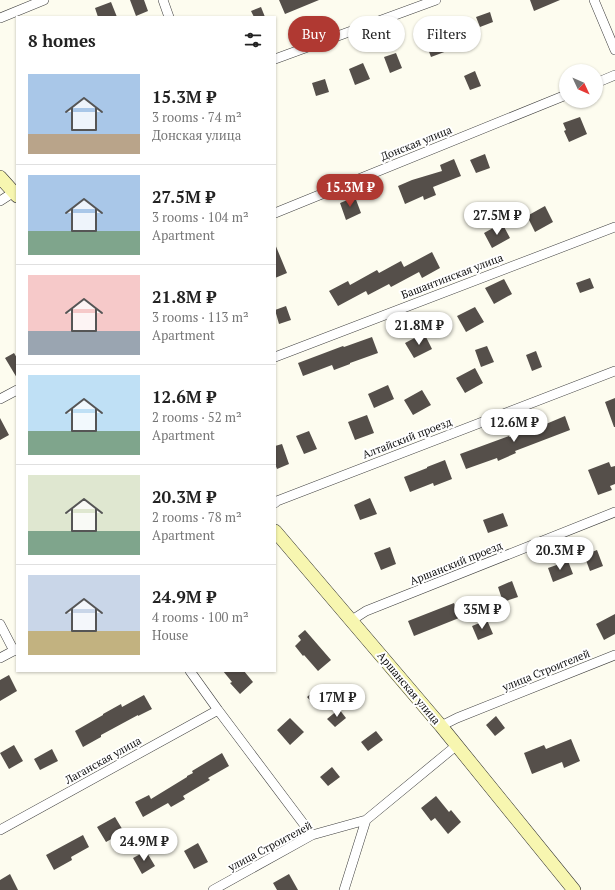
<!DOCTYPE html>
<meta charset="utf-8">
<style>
:root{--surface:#fff;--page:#f2f2f2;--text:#222;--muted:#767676;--line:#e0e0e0;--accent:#b03932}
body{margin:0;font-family:"PT Serif",serif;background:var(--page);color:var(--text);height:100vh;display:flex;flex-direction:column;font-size:15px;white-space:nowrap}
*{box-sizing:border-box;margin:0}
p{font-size:13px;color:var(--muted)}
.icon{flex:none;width:22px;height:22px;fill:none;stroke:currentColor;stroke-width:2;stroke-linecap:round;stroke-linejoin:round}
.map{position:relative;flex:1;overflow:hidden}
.side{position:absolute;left:16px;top:16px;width:260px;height:656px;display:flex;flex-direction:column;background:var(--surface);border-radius:0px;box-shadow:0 1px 3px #0004}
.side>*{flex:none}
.top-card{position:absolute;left:288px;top:16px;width:267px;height:36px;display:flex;gap:8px}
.needle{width:26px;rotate:134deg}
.buttons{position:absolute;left:559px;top:64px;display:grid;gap:8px}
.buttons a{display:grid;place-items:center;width:44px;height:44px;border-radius:50%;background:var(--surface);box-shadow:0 1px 3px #0004;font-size:20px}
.price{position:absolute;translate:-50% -34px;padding:0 9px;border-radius:14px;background:#fff;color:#222;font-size:13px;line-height:26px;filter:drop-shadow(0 1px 2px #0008)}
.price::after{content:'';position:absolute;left:50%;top:24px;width:12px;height:9px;margin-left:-6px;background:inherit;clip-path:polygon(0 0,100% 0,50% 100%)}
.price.current{background:var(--accent);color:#fff}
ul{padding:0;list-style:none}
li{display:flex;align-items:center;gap:12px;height:100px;padding:0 12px}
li+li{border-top:1px solid var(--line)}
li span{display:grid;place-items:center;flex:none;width:112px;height:80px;border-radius:0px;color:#555}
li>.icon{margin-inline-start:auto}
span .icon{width:48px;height:48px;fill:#fffc;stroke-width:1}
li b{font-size:17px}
h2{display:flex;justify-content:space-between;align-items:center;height:48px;padding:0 12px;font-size:17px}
.pill{padding:0 14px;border-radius:18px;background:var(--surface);box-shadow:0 1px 3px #0004;font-size:14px;line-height:36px}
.pill.current{background:var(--accent);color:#fff}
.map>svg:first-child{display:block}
</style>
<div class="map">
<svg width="615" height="890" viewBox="0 0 615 890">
<rect width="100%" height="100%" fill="#fdfcef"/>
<!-- building -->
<path fill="#554f4a" d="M130,0h14l4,11 -12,5z
M279,0h40l-34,14z
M530,0h30l-26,11z
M111,2l6,15h-19l-3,-9z
M261,7l4,10h-11l-3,-6z
M490,12l3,10 -13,5 -4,-10z
M440,35l7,16 -16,6 -6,-16z
M396,53l6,15 -12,5 -6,-16z
M363,63l7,16 -15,6 -6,-16z
M475,71l6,15 -11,4 -6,-14z
M325,79l4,13 -13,4 -4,-13z
M580,117l7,17 -18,8 -5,-11 2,-1 -3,-7z
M485,154l5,14 -14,5 -6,-13z
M454,159l7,17 -28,11 3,8 -12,5 -1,-4 -18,8 -7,-18 14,-6 30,-9 -2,-6z
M355,197l6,16 -15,7 -6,-17z
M545,206l8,16 -18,10 -8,-16z
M502,223l8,15 -18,10 -8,-15z
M275,244l12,29 -12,5z
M432,252l8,16 -18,10 -3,-6 -28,15 -2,-3 -21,11 -2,-4 -28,15 -9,-15 19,-10 2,4 27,-15 2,3 22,-12 3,6z
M590,278l4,10 -14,5 -4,-10z
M504,279l8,15 -18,10 -9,-16z
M286,306l5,14 -12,4 -4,-14z
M475,307l9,15 -18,10 -9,-16z
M424,333l8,16 -18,9 -9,-15z
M372,337l6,16 -28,10v1l-16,6 -2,-5 -29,11 -5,-13 45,-17 1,1z
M487,346l7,16 -13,5 -6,-17z
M536,351l6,16 -10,4 -6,-16z
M14,353l3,5v20l-12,-20z
M475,368l8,15 -18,10 -9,-15z
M388,385l6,14 -20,9 -6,-14z
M422,390l9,15 -18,10 -9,-15z
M615,398v29h-1l-9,-25z
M367,415l7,18 -19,7 -7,-18z
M565,416l5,14 -55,21 1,2 -18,8 -1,-3 -31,11 -6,-15 49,-18v1l37,-13z
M0,418l9,17 -9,5z
M309,431l8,18 -13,5 -8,-18z
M282,444l7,20 -12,5 -2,-5v-18z
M445,460l7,19 -18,7 -1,-3 -23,9 -6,-15 23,-9v-1z
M609,462l2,5 4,-1v18l-5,2 2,4 -14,5 -10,-25z
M370,498l7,16 -17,6 -6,-15z
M503,513l5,13 -20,7 -5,-13z
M390,547l6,17 -15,6 -7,-17z
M597,550l6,16 -13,5 -6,-16z
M568,561l5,13 -20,8 -5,-14z
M512,581l6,16 -15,5 -5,-15z
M454,603l5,15 -45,18 -6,-15z
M615,614v20l-11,6 -8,-16z
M487,620l6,14 -15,6 -6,-14z
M305,630l26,30 -13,11 -14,-16 -1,1 -8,-10 6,-6 -3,-4z
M223,671h21l9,11 -13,12 -10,-11 2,-1z
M9,675l8,16 -17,10v-21z
M320,686l7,8 -4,3 2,3 -9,7 -9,-10z
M144,695l8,14 -14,7v-1l-37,20v2l-18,10 -8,-16 28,-16v-1l18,-10 1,3z
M339,709l7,9 -11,9 -8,-8z
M496,716l9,12 -10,8 -9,-11z
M290,718l14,14 -14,13 -13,-15z
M376,731l7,9 -15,11 -7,-9z
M571,739l9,22 -16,7 -2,-6 -30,12 -8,-21 20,-8 2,4z
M14,745l9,16 -14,8 -9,-16z
M52,749l6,12 -18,9 -6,-11z
M222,753l7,13 -21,12 2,2 -27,16 2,3 -14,8 -3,-4 -25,14 -8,-15 14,-7 2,4 36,-22v-1l6,-3 -1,-2z
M332,767l8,10 -12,9 -8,-9z
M436,796l13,16 2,-2 10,12 -13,12 -13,-16 -4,3 -10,-13z
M115,817l9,15 -18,10 -9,-15z
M83,835l6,12 -18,10 1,3 -18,10 -8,-15z
M198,843l10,19 -14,7 -10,-18z
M146,851l9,15 -13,8 -9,-16z
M10,874l8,16h-18v-10z
M289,874l9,16h-21l-4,-7z"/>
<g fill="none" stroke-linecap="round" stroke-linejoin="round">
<!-- street casing -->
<g stroke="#404040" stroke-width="10">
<path id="street" d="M163,0l6,17
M594,0l21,50
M0,18l44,-18
M275,59l161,-59
M596,83l19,-8
M0,201l17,-11
M275,213l291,-118
M275,357l340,-130
M0,399l17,-9
M275,503l2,-2 338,-130
M352,620l14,-9 249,-99
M0,624l14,27
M0,658l17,-9
M190,671l28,39 94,125
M441,726l16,-8 158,-63
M0,830l218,-120
M213,890l99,-55 54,-15 91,-75
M344,890l22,-70"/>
</g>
<!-- secondary casing -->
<g stroke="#2f2f2f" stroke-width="14">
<path id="secondary" d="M0,177l17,19
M275,531l166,195 133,164"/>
</g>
<!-- street -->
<use href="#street" stroke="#fff" stroke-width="9"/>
<!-- secondary -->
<use href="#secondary" stroke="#f7f6b0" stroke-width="13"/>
</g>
<g text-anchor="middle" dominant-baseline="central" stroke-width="4" stroke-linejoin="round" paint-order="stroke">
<!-- street labels -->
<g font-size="11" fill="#0d0d0d" stroke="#fff">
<text transform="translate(416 143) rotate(-22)">Донская улица</text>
<text transform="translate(452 276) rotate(-21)">Башантинская улица</text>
<text transform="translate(407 438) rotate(-21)">Алтайский проезд</text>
<text transform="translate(456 563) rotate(-22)">Аршанский проезд</text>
<text transform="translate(546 670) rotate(-22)">улица Строителей</text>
<text transform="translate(409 688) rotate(50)">Аршанская улица</text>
<text transform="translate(103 760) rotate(-29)">Лаганская улица</text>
<text transform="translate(270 846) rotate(-28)">улица Строителей</text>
</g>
</g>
</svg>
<div class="buttons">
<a><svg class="needle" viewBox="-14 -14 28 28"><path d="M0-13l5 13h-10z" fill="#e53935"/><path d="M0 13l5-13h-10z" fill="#767676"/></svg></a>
</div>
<b class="price current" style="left:350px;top:208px">15.3M ₽</b>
<b class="price" style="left:497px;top:236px">27.5M ₽</b>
<b class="price" style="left:419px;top:346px">21.8M ₽</b>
<b class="price" style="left:514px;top:443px">12.6M ₽</b>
<b class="price" style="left:560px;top:571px">20.3M ₽</b>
<b class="price" style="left:482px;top:630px">35M ₽</b>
<b class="price" style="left:337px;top:718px">17M ₽</b>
<b class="price" style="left:144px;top:862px">24.9M ₽</b>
<div class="top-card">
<a class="pill current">Buy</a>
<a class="pill">Rent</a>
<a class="pill">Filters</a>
</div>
<section class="side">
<h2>8 homes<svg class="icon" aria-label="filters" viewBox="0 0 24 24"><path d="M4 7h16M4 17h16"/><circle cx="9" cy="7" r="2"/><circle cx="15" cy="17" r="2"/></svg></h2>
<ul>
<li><span style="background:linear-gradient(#a9c7e8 75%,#b9a48a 0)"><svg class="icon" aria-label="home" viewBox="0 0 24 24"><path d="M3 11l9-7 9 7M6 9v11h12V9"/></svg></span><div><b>15.3M ₽</b><p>3 rooms · 74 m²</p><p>Донская улица</p></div></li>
<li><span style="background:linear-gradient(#a9c7e8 70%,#7fa58c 0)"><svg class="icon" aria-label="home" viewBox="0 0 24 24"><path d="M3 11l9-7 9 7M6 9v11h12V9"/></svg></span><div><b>27.5M ₽</b><p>3 rooms · 104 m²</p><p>Apartment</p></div></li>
<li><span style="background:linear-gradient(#f6c9c9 70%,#9aa5b1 0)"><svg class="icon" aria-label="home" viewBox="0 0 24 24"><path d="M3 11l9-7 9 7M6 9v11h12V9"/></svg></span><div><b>21.8M ₽</b><p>3 rooms · 113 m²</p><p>Apartment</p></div></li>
<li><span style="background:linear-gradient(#bfe0f5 70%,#7fa58c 0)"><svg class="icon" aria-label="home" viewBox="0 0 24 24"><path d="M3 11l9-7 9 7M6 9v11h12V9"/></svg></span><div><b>12.6M ₽</b><p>2 rooms · 52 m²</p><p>Apartment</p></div></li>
<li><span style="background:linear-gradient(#dfe7d0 70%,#7fa58c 0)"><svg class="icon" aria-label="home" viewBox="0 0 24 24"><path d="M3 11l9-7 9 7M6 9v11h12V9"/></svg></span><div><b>20.3M ₽</b><p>2 rooms · 78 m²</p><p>Apartment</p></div></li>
<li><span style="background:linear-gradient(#c9d6e8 70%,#c2b280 0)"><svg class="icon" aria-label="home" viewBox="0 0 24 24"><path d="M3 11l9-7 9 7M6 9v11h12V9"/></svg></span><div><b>24.9M ₽</b><p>4 rooms · 100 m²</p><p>House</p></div></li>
</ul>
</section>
</div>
